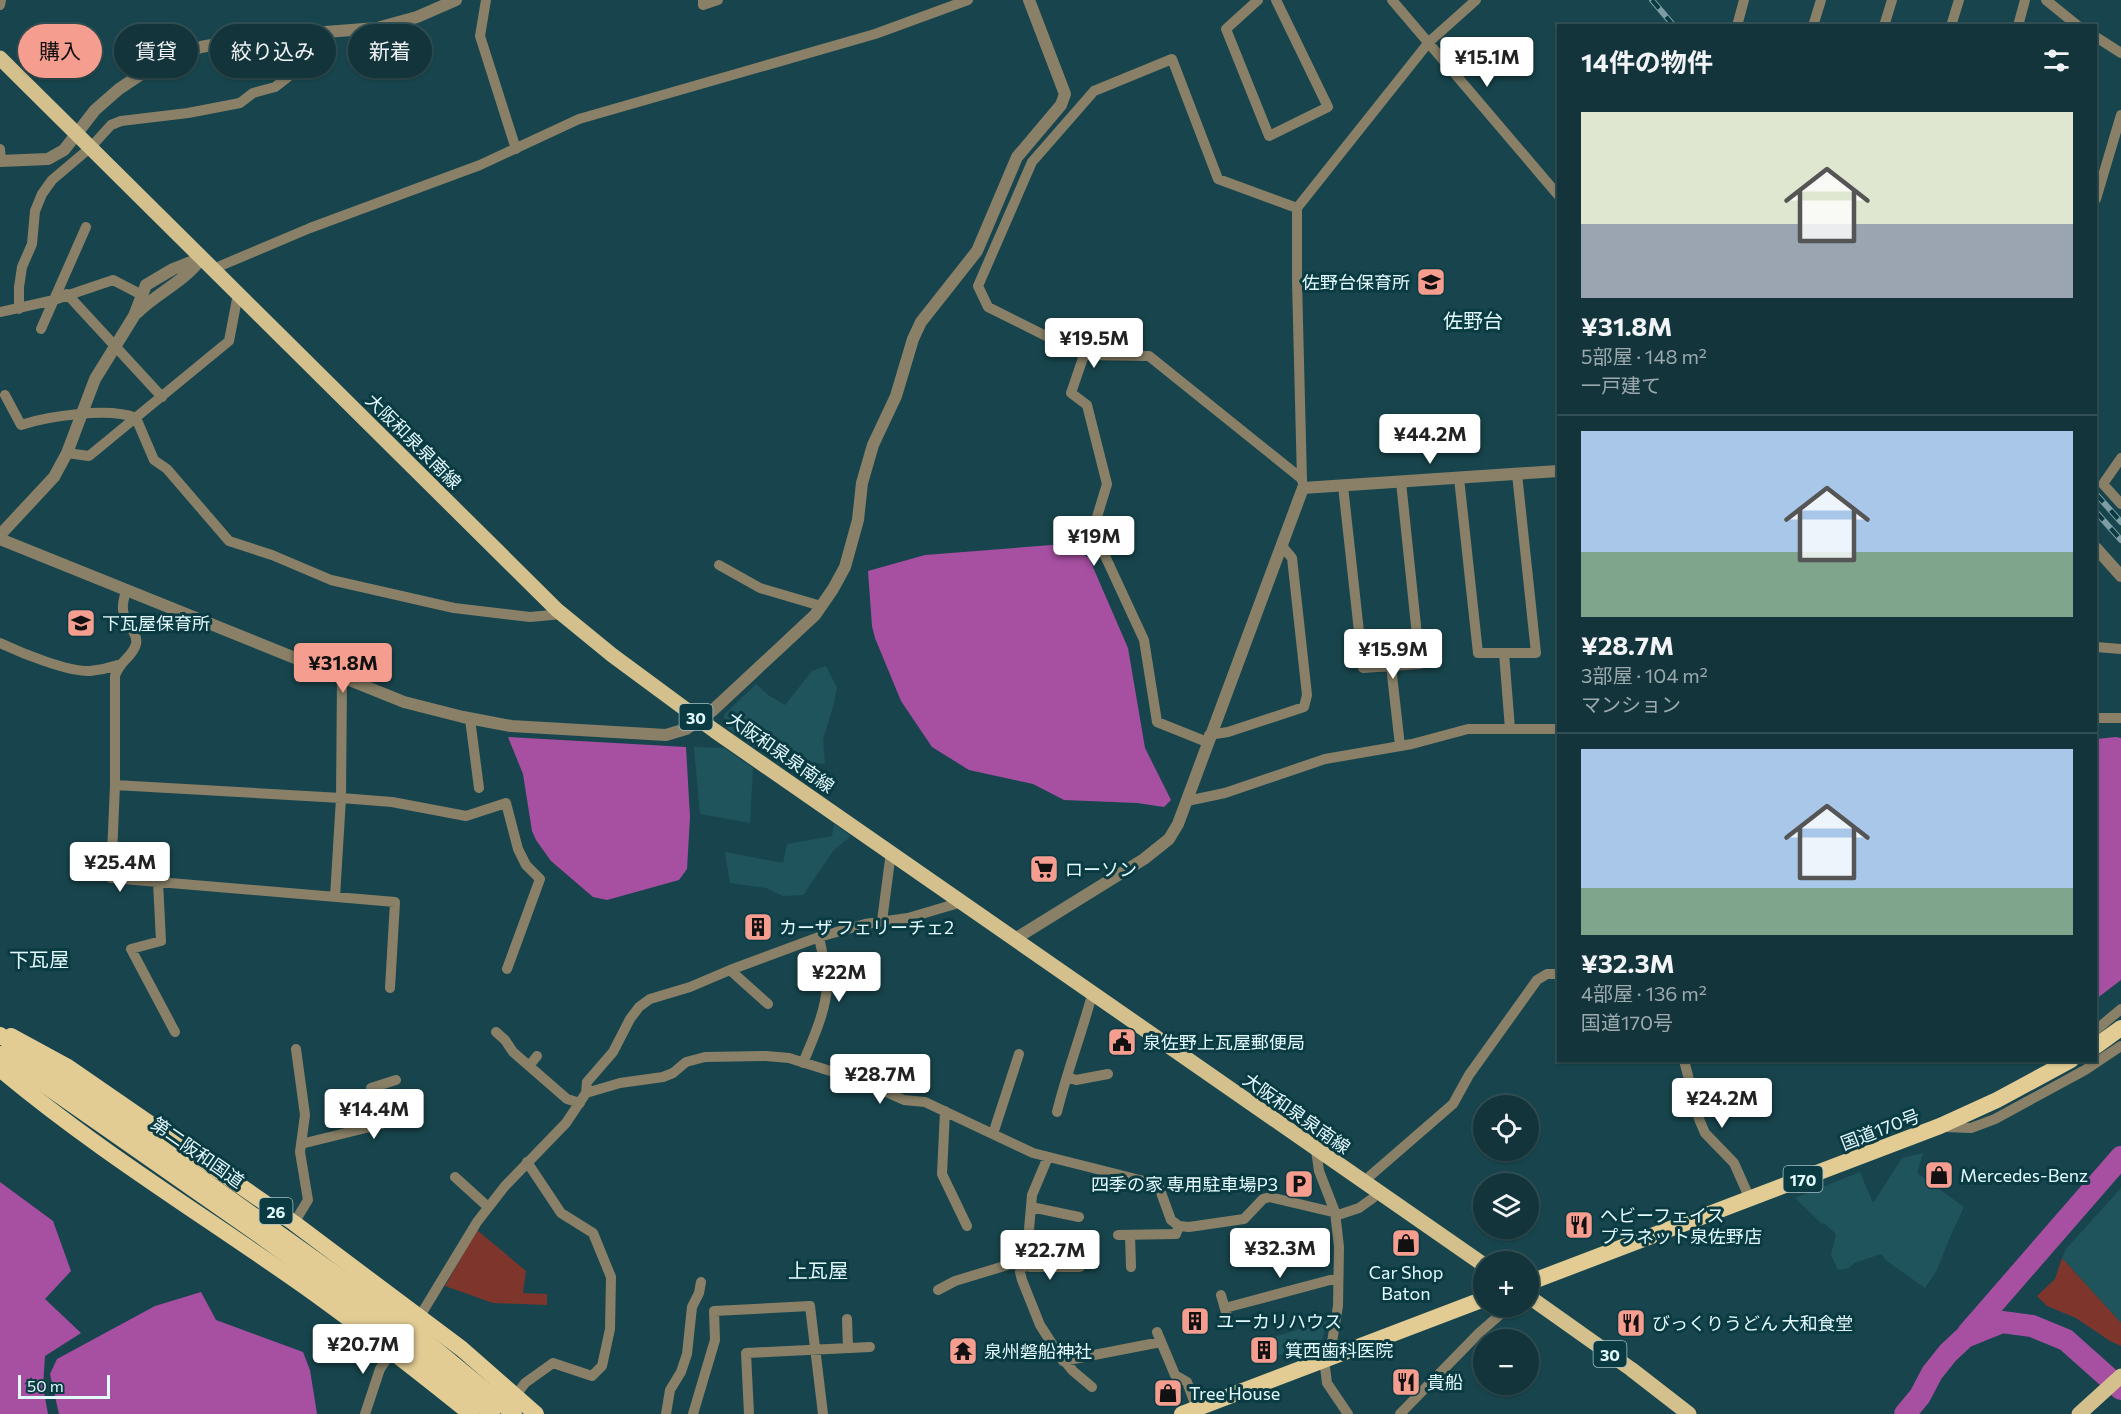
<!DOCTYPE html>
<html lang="ja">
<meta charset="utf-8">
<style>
:root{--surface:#12343a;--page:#1b3c42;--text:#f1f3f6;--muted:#9caaaf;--line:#314f54;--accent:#f59d8e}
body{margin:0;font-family:Commissioner,"Noto Sans JP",sans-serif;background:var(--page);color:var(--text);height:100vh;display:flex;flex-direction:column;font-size:22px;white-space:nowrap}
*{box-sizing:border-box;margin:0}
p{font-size:20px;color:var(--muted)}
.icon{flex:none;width:33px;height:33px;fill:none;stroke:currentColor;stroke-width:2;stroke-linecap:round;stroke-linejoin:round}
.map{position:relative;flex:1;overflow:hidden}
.sheet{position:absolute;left:1557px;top:24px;width:540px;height:1038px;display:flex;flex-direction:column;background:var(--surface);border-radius:0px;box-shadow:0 2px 4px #0004,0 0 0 2px var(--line)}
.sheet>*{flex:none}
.guide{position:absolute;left:18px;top:24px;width:570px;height:54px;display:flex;gap:12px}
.buttons{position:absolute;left:1473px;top:1095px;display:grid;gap:12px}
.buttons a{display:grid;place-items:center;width:66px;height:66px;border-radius:50%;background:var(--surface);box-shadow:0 2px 4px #0004,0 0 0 2px var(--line);font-size:30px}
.scale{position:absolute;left:18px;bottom:15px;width:92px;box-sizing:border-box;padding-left:6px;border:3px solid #e2f9fd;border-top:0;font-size:16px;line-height:21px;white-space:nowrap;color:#e2f9fd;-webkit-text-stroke:4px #0b3b42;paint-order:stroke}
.price{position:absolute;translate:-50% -51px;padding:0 14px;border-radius:6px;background:#fff;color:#222;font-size:20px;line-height:39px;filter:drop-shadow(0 2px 3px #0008)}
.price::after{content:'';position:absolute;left:50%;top:36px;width:18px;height:14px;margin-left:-9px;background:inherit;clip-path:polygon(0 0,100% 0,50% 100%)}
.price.selected{background:var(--accent);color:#111}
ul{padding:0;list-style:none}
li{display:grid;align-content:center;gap:12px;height:318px;padding:0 24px}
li+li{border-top:2px solid var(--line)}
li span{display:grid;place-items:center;height:186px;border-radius:0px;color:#555}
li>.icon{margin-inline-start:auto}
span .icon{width:108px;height:108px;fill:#fffc;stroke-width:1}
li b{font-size:26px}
h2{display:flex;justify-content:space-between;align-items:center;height:72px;padding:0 24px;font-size:26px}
.tag{padding:0 21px;border-radius:27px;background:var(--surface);box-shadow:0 2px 4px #0004,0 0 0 2px var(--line);font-size:21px;line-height:54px}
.tag.selected{background:var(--accent);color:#111}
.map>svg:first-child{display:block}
</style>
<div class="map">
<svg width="2121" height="1414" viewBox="0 0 2121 1414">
<rect width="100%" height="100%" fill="#18454d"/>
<!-- built -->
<path fill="#20545c" d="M826,666l11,22 -4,19 -10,32 2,25 -21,-3 -7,15 -71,-49 -2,-12 32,-31 12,11 17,10 27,-34z
M694,747l30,1 29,20 -3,55 -50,-9z
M834,824l17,12 -17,14 -31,45 -20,1 -17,-8 -36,-5 -5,-31 58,11 4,-19 45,-8z
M1923,1153l-6,20 47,34 -14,30 -13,33 -12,18 -38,-27 -6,-7 -27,9 -5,5 -11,2 -7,-15 5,-21 -12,-11 -2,1 -27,-26 65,-26 12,29 2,1 28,-44z
M2121,1188v135l-59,-65 4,-9z
M1327,1321l-6,23 -46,12 -2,-19z"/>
<!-- green -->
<path fill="#7e362c" d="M477,1230l49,41 -3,22 24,1v11l-54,-2 -48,-17z
M2062,1258l59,65v23l-11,-5 -34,-23 -29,-12 -10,-10 18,-17z"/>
<!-- water -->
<path fill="#a74fa1" d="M1064,544l25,14 39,90 17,100 26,52 -7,7 -27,-4 -73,-3 -31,-16 -64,-14 -37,-23 -31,-46 -26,-63 -3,-12 -4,-55 57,-16z
M508,737l178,10 4,70 -3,52 -8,11 -72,20 -14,-3 -42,-36 -15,-21 -4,-9 -9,-57z
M2116,737l5,1v242l-25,19v-260z
M0,1182l53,39 18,50 -26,28 36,34 -36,23 -2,31 5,27h-48z
M201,1292l15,28 87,32 7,18 7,44h-258l-9,-40 7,-15 98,-53z"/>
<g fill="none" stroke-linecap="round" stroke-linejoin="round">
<!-- river -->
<path stroke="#a74fa1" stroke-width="22" d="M1968,1333l153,-176
M1905,1414l15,-18 12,-23 16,-20 17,-16 37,-15 30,4 34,14 55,49"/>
<!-- minor -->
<path stroke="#898067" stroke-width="10" d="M486,0l-6,36 36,113
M703,0v5l15,-5
M1258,0l-32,29 43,107 59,-29 -52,-107
M1392,0l166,195
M2046,0l32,26
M0,5l1,-5
M1737,26l7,-26
M1813,26l8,-26
M1884,26l8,-26
M1951,26l8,-26
M2018,26l7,-26
M2096,37l25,16
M0,149l1,11
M2096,199l25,-84
M1297,208v73l5,200
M213,269l97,-41 170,-63 99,-46 296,-85 93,-34
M67,294l95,103
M19,309v-22l3,-20 10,-23 3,-33 7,-17 10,-14 39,-33 20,-22 10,-4 67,-8 52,-10 13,-10 22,-6 13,-10 9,-12 16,-32
M0,312l54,-12 59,-20 29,15
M41,329l45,-102
M1084,355l-13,38 16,12 20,79 -14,46 51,110 13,82 50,20
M5,395l16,30c27,-9 89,-18 115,-7l18,42 13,9 62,72 43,14 59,25 123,28 76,9 32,-3
M67,453l22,3 140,-115 9,-47
M2121,458l-18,26 18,20
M1459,478l19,175h58l-19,-179
M1302,479l-153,-123 -65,-1 -96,-48 -10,-21 54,-124 62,-71 78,-32 46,120 79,29 132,-166 47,-42
M1343,486l20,182 57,-4 -19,-182
M719,565l41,23 61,18
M126,590c-1,6 -4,13 -3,19 0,13 16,23 13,35 -3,13 -16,16 -21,32v109l-4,93 284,24 -5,86
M0,643c21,10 68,29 90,28 10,-1 19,-3 28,-6
M2096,647l25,2
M1504,653l6,76
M1391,666l9,80
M2096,718h25
M470,719l9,69
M1209,735l19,-3 76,-25 3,-12 -15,-137 -10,-12
M115,785l226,13 51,4 74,14 40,-13 12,46 8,16 14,14 -33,90
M1187,801l38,-8 100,-34 87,-15 56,-15h90
M158,882l3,59 -30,8 44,83
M335,897l6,-99 1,-120
M882,921l9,-69
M730,970l38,34
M2096,1030l25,-21
M496,1032l9,8 8,12 54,47 13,4
M1684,1060l15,59 6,14 29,30 16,36
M803,1063c10,-24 23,-52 24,-78 0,-16 -5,-32 -8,-48
M529,1066l8,-10
M1067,1077l9,3 32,-6
M586,1093l1,-11 26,-30 17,-33 9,-12 11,-8 40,-12 40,-17 89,-33 46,-13 43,-6 54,-16
M945,1111l-3,63 25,52
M1057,1112c9,-37 23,-74 33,-110l5,-7
M1945,1127l26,1 24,-9 90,-49 36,-24
M993,1134l26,-80
M301,1144l81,-20 -11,-36 25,-8
M1316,1150l3,21 16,41 4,35 -1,59 -6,36 4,12
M1048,1157l-16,38 -4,46 -8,31 2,8 18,45 18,28 15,18 19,16
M455,1177l33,30
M1363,1182l90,-78 16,-29 68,-95 10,-6h11
M1031,1207l48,10
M294,1223l14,-23 -8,-48 5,-37 -9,-66
M1118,1235l58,-1 3,-8
M1130,1235l1,32
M938,1290l17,-9 56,-17 20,3h49
M1221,1295l8,28
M1225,1308l105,-28h8
M847,1319l1,29
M417,1321l60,-99 28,-36 61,-63 20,-30 34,-10 43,-6 10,-4 13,-11 19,-5 61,-1 23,2 70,22 45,20 21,2 108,51 119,30 7,4 12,33 8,6 10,1 55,-8 19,-20 7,-2 71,17 18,-6 14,-10 4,-6
M1157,1332l18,43 12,7 10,27
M1324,1359l3,24 21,31
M1063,1361l98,-19
M516,1395l9,-12 28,-20 39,13 10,-10 8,-37 1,-52 -18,-44 -32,-20 -34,-51
M365,1414l15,-45 15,-22
M666,1414l4,-24 11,-18 6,-18 5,-47 7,-14 2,-11
M693,1414l22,-74 -1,-29 96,-5 13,108
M749,1414l-3,-61 124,-6
M1400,1414l79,-81 31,-27"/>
<!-- tertiary -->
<path stroke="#898067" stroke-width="12" d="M0,161l48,-2 16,-9 31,-40 24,-21 33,-22 49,-20 48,-9 128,-10 40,-11 39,-17
M137,313c20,-20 47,-31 64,-54
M0,535l54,-58 13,-24 28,-74 39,-63 12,-31 27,-16 28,-11
M0,539l404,163 59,15 48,9 155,9 20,-6 26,-18 103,-96 18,-26 12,-22 13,-47 4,-37 11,-38 23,-49 17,-57 8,-17 56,-71 40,-94 44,-52 4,-11 -36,-94
M2096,548l25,28
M1015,939l129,-80 25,-20 9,-15 125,-336 255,-17"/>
<!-- primary -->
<path stroke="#d3c08c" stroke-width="15" d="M0,58l557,552 55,45 103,76 769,534
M1528,1296l103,73 58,45
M2079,1414l42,-38"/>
<!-- trunk -->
<path stroke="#e2cc94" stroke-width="16" d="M11,1036l57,31 226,156 168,126 74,65
M2096,1046l25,-18
M0,1069c94,79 200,144 301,215 58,41 114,85 170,130
M1528,1283l412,-157 57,-26 74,-40
M1182,1414l302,-115"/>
<!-- rail casing -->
<g stroke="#7b9da3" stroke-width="6">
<path id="rail" d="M1652,0l22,26
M2096,494l25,28
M2096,512l25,28"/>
</g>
<!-- rail -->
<use href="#rail" stroke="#0b3b42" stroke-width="4" stroke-dasharray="11" stroke-linecap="butt"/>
<!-- trunk-bridge -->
<path stroke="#e2cc94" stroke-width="16" d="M0,1035l399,284 115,95
M0,1054l259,181 128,93 105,86"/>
</g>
<!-- icons -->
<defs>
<g id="school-square" transform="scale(1.5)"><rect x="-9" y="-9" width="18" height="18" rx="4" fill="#f59d8e" stroke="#0b3b42"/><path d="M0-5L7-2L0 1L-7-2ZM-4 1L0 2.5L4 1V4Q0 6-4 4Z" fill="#111"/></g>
<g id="supermarket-square" transform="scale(1.5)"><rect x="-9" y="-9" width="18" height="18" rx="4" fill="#f59d8e" stroke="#0b3b42"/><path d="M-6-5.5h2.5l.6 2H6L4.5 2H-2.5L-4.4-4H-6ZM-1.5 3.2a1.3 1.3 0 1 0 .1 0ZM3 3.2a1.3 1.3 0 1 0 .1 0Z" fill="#111"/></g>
<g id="building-square" transform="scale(1.5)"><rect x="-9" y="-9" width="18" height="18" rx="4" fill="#f59d8e" stroke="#0b3b42"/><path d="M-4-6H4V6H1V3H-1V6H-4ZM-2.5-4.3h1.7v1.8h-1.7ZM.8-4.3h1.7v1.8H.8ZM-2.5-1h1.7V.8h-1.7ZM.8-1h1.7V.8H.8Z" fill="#111"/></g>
<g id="civic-square" transform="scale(1.5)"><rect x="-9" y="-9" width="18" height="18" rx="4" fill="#f59d8e" stroke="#0b3b42"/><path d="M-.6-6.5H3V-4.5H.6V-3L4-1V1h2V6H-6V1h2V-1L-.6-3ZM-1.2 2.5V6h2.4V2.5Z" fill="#111"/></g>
<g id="shop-square" transform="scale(1.5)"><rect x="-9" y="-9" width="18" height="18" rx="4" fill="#f59d8e" stroke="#0b3b42"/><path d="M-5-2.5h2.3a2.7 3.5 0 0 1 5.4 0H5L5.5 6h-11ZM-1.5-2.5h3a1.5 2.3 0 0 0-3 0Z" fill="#111"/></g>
<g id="parking-square" transform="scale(1.5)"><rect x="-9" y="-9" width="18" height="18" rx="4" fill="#f59d8e" stroke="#0b3b42"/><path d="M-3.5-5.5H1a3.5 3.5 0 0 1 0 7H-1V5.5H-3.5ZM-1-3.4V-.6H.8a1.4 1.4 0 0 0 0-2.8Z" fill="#111"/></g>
<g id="restaurant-square" transform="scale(1.5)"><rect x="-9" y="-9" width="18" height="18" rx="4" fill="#f59d8e" stroke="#0b3b42"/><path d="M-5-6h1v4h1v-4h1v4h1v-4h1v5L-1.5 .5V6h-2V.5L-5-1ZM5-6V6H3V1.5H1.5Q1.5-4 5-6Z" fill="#111"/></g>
<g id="temple-square" transform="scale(1.5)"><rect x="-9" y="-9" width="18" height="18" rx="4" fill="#f59d8e" stroke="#0b3b42"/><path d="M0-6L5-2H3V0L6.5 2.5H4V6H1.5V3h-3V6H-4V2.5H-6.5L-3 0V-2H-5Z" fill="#111"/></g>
</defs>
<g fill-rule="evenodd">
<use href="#school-square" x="1431" y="282"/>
<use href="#school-square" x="81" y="623"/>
<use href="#supermarket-square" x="1044" y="869"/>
<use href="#building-square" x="758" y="927"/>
<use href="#civic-square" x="1122" y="1042"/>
<use href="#shop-square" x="1939" y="1175"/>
<use href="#parking-square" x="1299" y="1184"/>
<use href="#restaurant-square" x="1579" y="1225"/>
<use href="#shop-square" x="1406" y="1243"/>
<use href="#building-square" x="1195" y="1321"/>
<use href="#restaurant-square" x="1631" y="1323"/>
<use href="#building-square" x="1264" y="1350"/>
<use href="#temple-square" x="963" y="1351"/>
<use href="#restaurant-square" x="1406" y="1382"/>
<use href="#shop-square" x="1168" y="1393"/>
</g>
<g text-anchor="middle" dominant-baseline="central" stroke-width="6" stroke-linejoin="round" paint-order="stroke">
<!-- shield labels -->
<g fill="#0b3b42" stroke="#a2c0c5" stroke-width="1.5">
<rect x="679.5" y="704" width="33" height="26" rx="4.5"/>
<rect x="1783.5" y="1166" width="39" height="26" rx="4.5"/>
<rect x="259.5" y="1198" width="33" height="26" rx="4.5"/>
<rect x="1593.5" y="1341" width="33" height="26" rx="4.5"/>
</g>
<g font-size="16" font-weight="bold" fill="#e2f9fd">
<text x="696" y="717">30</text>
<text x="1803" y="1179">170</text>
<text x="276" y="1211">26</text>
<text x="1610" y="1354">30</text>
</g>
<!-- poi labels -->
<g font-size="18" fill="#e2f9fd" stroke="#0b3b42" text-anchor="start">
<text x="1410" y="282" text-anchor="end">佐野台保育所</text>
<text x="102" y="623">下瓦屋保育所</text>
<text x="1065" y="869">ローソン</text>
<text x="779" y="927">カーザ フェリーチェ2</text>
<text x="1143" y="1042">泉佐野上瓦屋郵便局</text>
<text x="1960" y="1175">Mercedes-Benz</text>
<text x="1278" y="1184" text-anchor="end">四季の家 専用駐車場P3</text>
<text x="1600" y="1215">ヘビーフェイス<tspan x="1600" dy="21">プラネット泉佐野店</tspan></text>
<text x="1406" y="1272" text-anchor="middle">Car Shop<tspan x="1406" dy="21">Baton</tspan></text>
<text x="1216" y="1321">ユーカリハウス</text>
<text x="1652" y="1323">びっくりうどん 大和食堂</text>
<text x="1285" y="1350">箕西歯科医院</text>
<text x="984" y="1351">泉州磐船神社</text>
<text x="1427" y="1382">貴船</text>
<text x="1189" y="1393">Tree House</text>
</g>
<!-- street labels -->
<g font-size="18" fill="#e2f9fd" stroke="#0b3b42">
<text transform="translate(414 441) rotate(45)">大阪和泉泉南線</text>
<text transform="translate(781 752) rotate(35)">大阪和泉泉南線</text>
<text transform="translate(1297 1113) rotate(35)">大阪和泉泉南線</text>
<text transform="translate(1880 1129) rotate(-21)">国道170号</text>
<text transform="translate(198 1152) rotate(35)">第二阪和国道</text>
</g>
<!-- neighbourhood labels -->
<g font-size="20" fill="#e2f9fd" stroke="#0b3b42">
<text x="1473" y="320">佐野台</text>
<text x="39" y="959">下瓦屋</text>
<text x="818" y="1270">上瓦屋</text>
</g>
</g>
</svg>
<div class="buttons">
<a><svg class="icon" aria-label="locate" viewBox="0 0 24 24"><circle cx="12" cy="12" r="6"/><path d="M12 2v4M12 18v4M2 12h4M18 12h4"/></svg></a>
<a><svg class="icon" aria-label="layers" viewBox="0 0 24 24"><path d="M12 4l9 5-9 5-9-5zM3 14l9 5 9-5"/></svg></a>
<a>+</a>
<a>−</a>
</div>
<div class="scale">50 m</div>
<b class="price" style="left:1487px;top:88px">¥15.1M</b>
<b class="price" style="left:1094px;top:369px">¥19.5M</b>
<b class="price" style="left:1430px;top:465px">¥44.2M</b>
<b class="price" style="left:1094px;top:567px">¥19M</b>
<b class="price" style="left:1393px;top:680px">¥15.9M</b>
<b class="price selected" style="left:343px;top:694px">¥31.8M</b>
<b class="price" style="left:120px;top:893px">¥25.4M</b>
<b class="price" style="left:839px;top:1003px">¥22M</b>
<b class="price" style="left:880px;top:1105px">¥28.7M</b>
<b class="price" style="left:1722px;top:1129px">¥24.2M</b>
<b class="price" style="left:374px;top:1140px">¥14.4M</b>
<b class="price" style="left:1280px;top:1279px">¥32.3M</b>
<b class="price" style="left:1050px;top:1281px">¥22.7M</b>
<b class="price" style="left:363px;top:1375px">¥20.7M</b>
<div class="guide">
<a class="tag selected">購入</a>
<a class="tag">賃貸</a>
<a class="tag">絞り込み</a>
<a class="tag">新着</a>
</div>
<section class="sheet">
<h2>14件の物件<svg class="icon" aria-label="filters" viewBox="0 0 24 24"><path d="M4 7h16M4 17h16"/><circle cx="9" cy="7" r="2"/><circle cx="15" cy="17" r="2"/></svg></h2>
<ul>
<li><span style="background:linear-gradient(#dfe7d0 60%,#9aa5b1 0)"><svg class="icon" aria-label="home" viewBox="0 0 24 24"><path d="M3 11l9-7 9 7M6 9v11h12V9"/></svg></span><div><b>¥31.8M</b><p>5部屋 · 148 m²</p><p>一戸建て</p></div></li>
<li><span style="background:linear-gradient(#a9c7e8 65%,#7fa58c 0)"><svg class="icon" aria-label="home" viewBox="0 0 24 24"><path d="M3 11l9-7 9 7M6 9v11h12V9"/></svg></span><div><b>¥28.7M</b><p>3部屋 · 104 m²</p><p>マンション</p></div></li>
<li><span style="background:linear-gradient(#a9c7e8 75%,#7fa58c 0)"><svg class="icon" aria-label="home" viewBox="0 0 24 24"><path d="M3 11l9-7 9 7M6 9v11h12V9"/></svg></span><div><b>¥32.3M</b><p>4部屋 · 136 m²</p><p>国道170号</p></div></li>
</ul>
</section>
</div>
